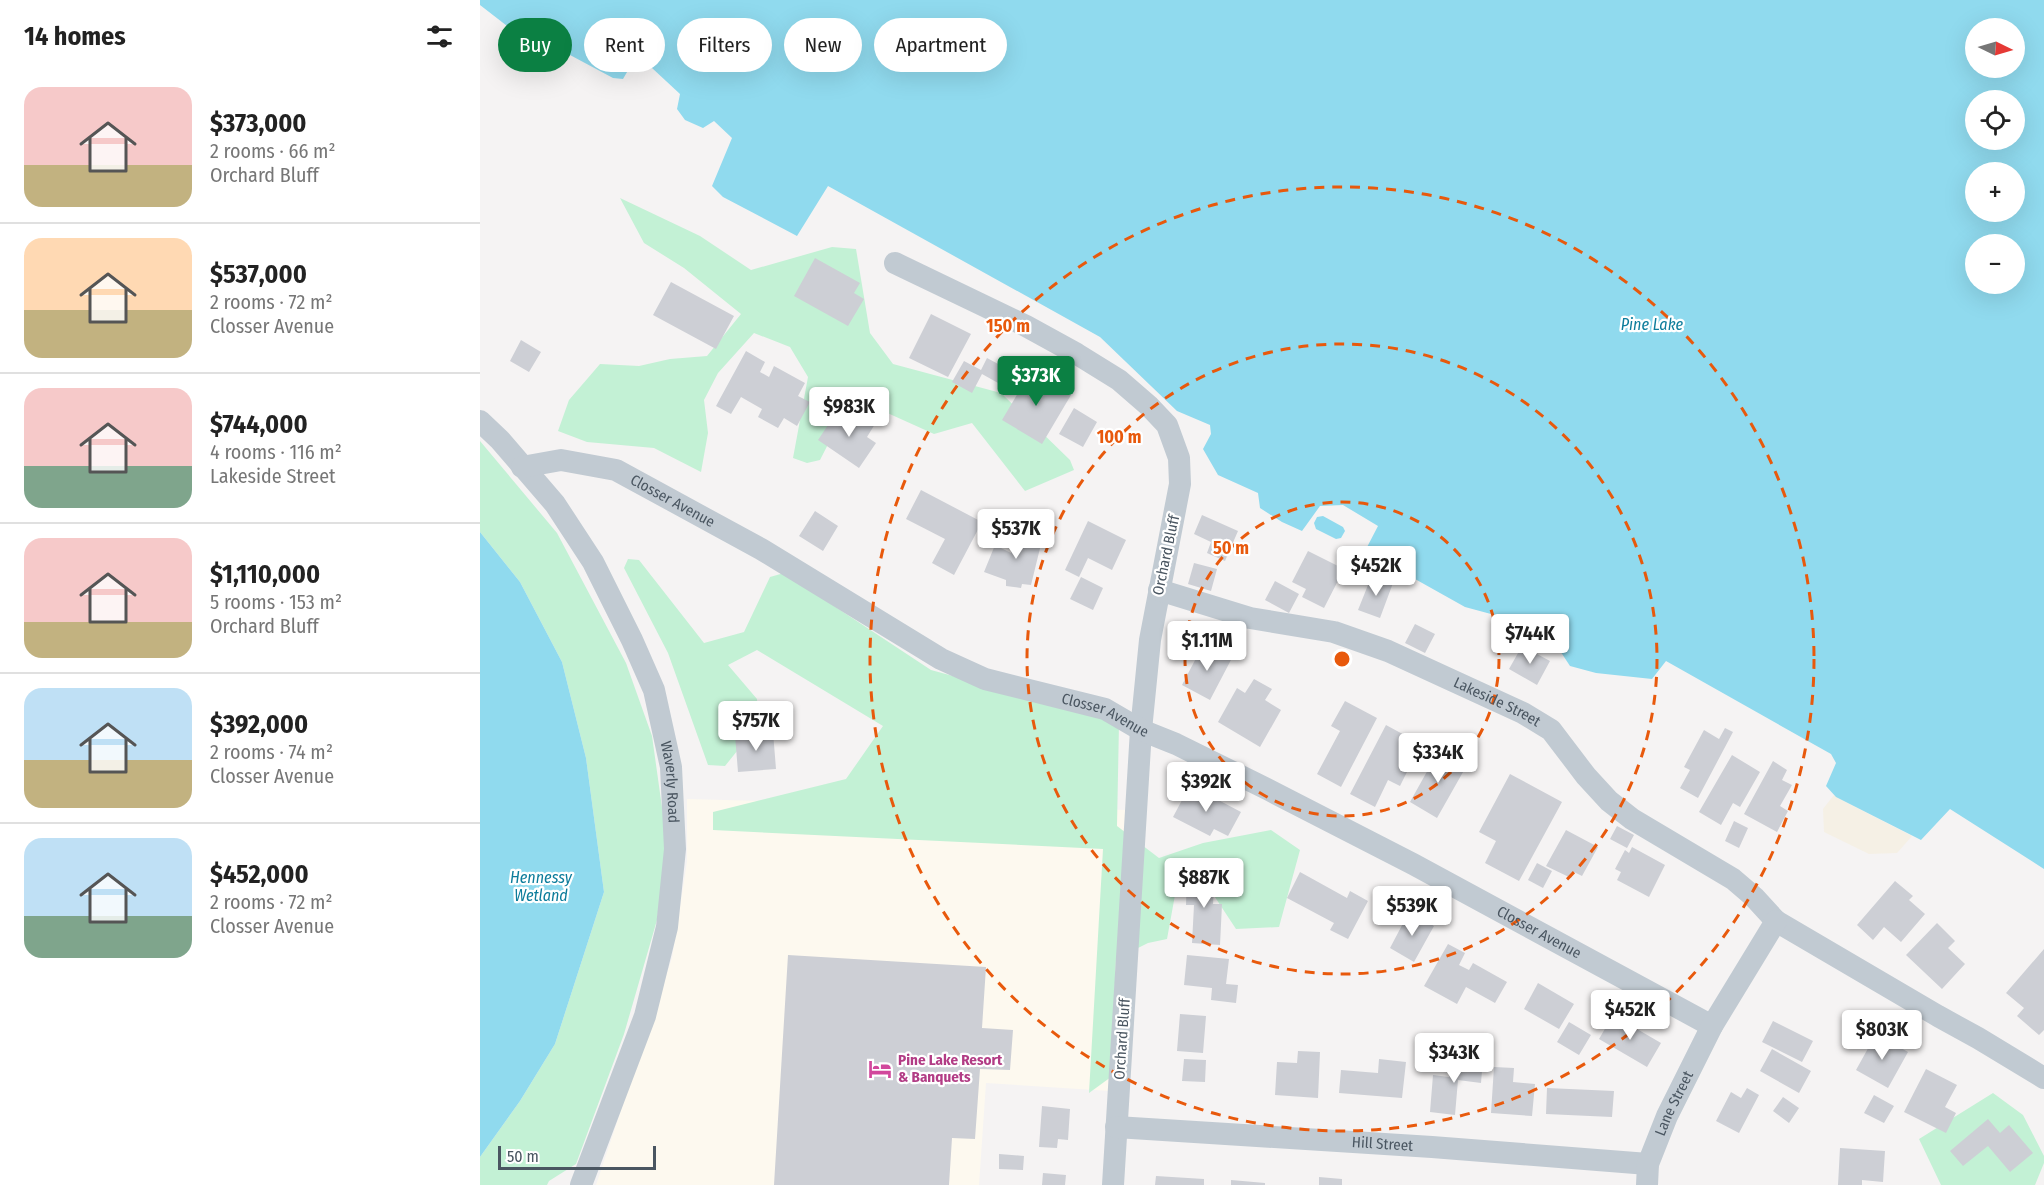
<!DOCTYPE html>
<meta charset="utf-8">
<style>
:root{--surface:#fff;--page:#f6f6f6;--text:#222;--muted:#767676;--line:#e0e0e0;--accent:#0b8043}
body{margin:0;font-family:"Fira Sans Condensed",sans-serif;background:var(--page);color:var(--text);height:100vh;display:flex;flex-direction:column;font-size:22px;white-space:nowrap}
*{box-sizing:border-box;margin:0}
p{font-size:20px;color:var(--muted)}
.icon{flex:none;width:33px;height:33px;fill:none;stroke:currentColor;stroke-width:2;stroke-linecap:round;stroke-linejoin:round}
.map{position:relative;flex:1;overflow:hidden}
.panel{display:flex;flex-direction:column;background:var(--surface);width:480px}
.panel>*{flex:none}
.banner{position:absolute;left:18px;top:18px;width:570px;height:54px;display:flex;gap:12px}
.needle{width:39px;rotate:95deg}
.controls{position:absolute;left:1485px;top:18px;display:grid;gap:12px}
.controls a{display:grid;place-items:center;width:60px;height:60px;border-radius:50%;background:var(--surface);box-shadow:0 6px 24px #0002;font-size:30px}
.scale{position:absolute;left:18px;bottom:15px;width:158px;box-sizing:border-box;padding-left:6px;border:3px solid #4a5661;border-top:0;font-size:16px;line-height:21px;white-space:nowrap;color:#4a5661;-webkit-text-stroke:4px #fff;paint-order:stroke}
.price{position:absolute;translate:-50% -51px;padding:0 14px;border-radius:6px;background:#fff;color:#222;font-size:20px;line-height:39px;filter:drop-shadow(0 2px 3px #0008)}
.price::after{content:'';position:absolute;left:50%;top:36px;width:18px;height:14px;margin-left:-9px;background:inherit;clip-path:polygon(0 0,100% 0,50% 100%)}
.price.current{background:var(--accent);color:#fff}
ul{padding:0;list-style:none}
li{display:flex;align-items:center;gap:18px;height:150px;padding:0 24px}
li+li{border-top:2px solid var(--line)}
li span{display:grid;place-items:center;flex:none;width:168px;height:120px;border-radius:18px;color:#555}
li>.icon{margin-inline-start:auto}
span .icon{width:72px;height:72px;fill:#fffc;stroke-width:1}
li b{font-size:26px}
h2{display:flex;justify-content:space-between;align-items:center;height:72px;padding:0 24px;font-size:26px}
.chip{padding:0 21px;border-radius:27px;background:var(--surface);box-shadow:0 6px 24px #0002;font-size:21px;line-height:54px}
.chip.current{background:var(--accent);color:#fff}
main{display:flex;flex:1;min-height:0}
.map>svg:first-child{display:block}
</style>
<main>
<section class="panel">
<h2>14 homes<svg class="icon" aria-label="filters" viewBox="0 0 24 24"><path d="M4 7h16M4 17h16"/><circle cx="9" cy="7" r="2"/><circle cx="15" cy="17" r="2"/></svg></h2>
<ul>
<li><span style="background:linear-gradient(#f6c9c9 65%,#c2b280 0)"><svg class="icon" aria-label="home" viewBox="0 0 24 24"><path d="M3 11l9-7 9 7M6 9v11h12V9"/></svg></span><div><b>$373,000</b><p>2 rooms · 66 m²</p><p>Orchard Bluff</p></div></li>
<li><span style="background:linear-gradient(#ffd9b3 60%,#c2b280 0)"><svg class="icon" aria-label="home" viewBox="0 0 24 24"><path d="M3 11l9-7 9 7M6 9v11h12V9"/></svg></span><div><b>$537,000</b><p>2 rooms · 72 m²</p><p>Closser Avenue</p></div></li>
<li><span style="background:linear-gradient(#f6c9c9 65%,#7fa58c 0)"><svg class="icon" aria-label="home" viewBox="0 0 24 24"><path d="M3 11l9-7 9 7M6 9v11h12V9"/></svg></span><div><b>$744,000</b><p>4 rooms · 116 m²</p><p>Lakeside Street</p></div></li>
<li><span style="background:linear-gradient(#f6c9c9 70%,#c2b280 0)"><svg class="icon" aria-label="home" viewBox="0 0 24 24"><path d="M3 11l9-7 9 7M6 9v11h12V9"/></svg></span><div><b>$1,110,000</b><p>5 rooms · 153 m²</p><p>Orchard Bluff</p></div></li>
<li><span style="background:linear-gradient(#bfe0f5 60%,#c2b280 0)"><svg class="icon" aria-label="home" viewBox="0 0 24 24"><path d="M3 11l9-7 9 7M6 9v11h12V9"/></svg></span><div><b>$392,000</b><p>2 rooms · 74 m²</p><p>Closser Avenue</p></div></li>
<li><span style="background:linear-gradient(#bfe0f5 65%,#7fa58c 0)"><svg class="icon" aria-label="home" viewBox="0 0 24 24"><path d="M3 11l9-7 9 7M6 9v11h12V9"/></svg></span><div><b>$452,000</b><p>2 rooms · 72 m²</p><p>Closser Avenue</p></div></li>
</ul>
</section>
<div class="map">
<svg width="1564" height="1185" viewBox="0 0 1564 1185">
<rect width="100%" height="100%" fill="#f5f3f3"/>
<!-- commercial -->
<path fill="#fdf9ef" d="M207,799l440,11 -17,281 -124,-8 -7,102h-383l76,-227 15,-96z"/>
<!-- green -->
<path fill="#c3f1d5" d="M140,198l80,38 51,34 81,-23 24,2 14,84 23,31 108,29 69,67 4,10 -49,21 -53,-68 -38,11 -51,-23 -36,-4 -27,53 -13,3 -14,-5 15,-81 -18,-30 -36,-14 -36,40 -14,27 4,33 -7,39 -47,-24 -67,-6 -29,-11 11,-31 31,-36 39,2 31,-7 37,-3 34,-42 -57,-46 -40,-25z
M0,441l77,92 69,130 26,73 15,107 -10,77 -33,114 -48,130 -27,17 -2,4h-67v-28l40,-56 35,-57 49,-152 -18,-134 -24,-96 -42,-80 -40,-50z
M148,559l11,1 65,83 40,-11 26,-55 14,-4 147,97 124,34 64,20 -2,102 42,32 44,-15 68,-13 29,20 -21,77 -43,2 -29,-44 -32,10 -8,44 -19,4 -32,16 -5,118 -22,16 14,-244 -390,-19v-18l133,-33 37,-53 -126,-76 -29,15 29,34 1,26 -33,41 -17,-1 -40,-112 -44,-85z
M1513,1093l30,22 21,41v7l-9,22h-94l-22,-46z"/>
<!-- sand -->
<path fill="#f5f0e5" d="M1354,795l2,2 76,39 -15,17 -28,1 -45,-22 -1,-23z"/>
<!-- water -->
<path fill="#90daee" fill-rule="evenodd" d="M0,0h1564v869l-94,-60 -29,31 -85,-43 -10,-11 10,-23 -5,-9 -165,-93 -14,18 -56,-6 -26,-7 -21,-32 -14,-8 -70,-19 -100,-56 13,-25 -35,-21 -23,1 -18,25 -20,-9 -22,-14 -2,-15 -40,-18 -15,-26 8,-15 -1,-9 -33,-14 -77,-74 -272,-151 -31,50 -74,-39 -11,-11 20,-48 -18,-17 -11,7 -18,-8 -8,-11 3,-15 -28,-26 -18,-8 -11,19 -10,-1 -43,-23 -45,-15 -45,-35zM1496,28h38v40h-38zM1496,100h38v40h-38zM1496,172h38v40h-38zM1496,244h38v40h-38z
M843,516l20,11 2,4 -4,7 -5,1 -20,-10 -2,-6 3,-6z
M0,532l40,50 42,80 24,96 18,134 -49,152 -35,57 -40,56z"/>
<!-- building -->
<path fill="#cdcfd5" d="M335,258l45,25 -6,10 10,6 -16,27 -54,-30z
M191,282l63,34 -18,33 -63,-34z
M451,314l40,20 -23,43 -39,-19z
M41,340l20,12 -12,20 -19,-11z
M266,351l19,11 -5,10 9,5 5,-11 31,17 -7,13 12,6 -13,24 -13,-8 -6,10 -20,-11 4,-8 -21,-12 -10,17 -15,-8z
M507,358l28,15 -8,15 -25,-14 -10,19 -20,-11 12,-21 17,9z
M551,371l40,24 -29,49 -40,-24z
M594,408l23,14 -14,25 -24,-13z
M356,413l17,11 6,-10 16,10 -8,13 9,6 -17,25 -41,-28z
M441,490l61,32 -28,53 -22,-12 13,-24 -39,-20z
M335,511l23,15 -15,25 -24,-15z
M722,515l36,16 -13,30 -18,-8 4,-11 -17,-8z
M608,521l38,19 -14,30 -24,-12 -9,19 -14,-7z
M536,530l27,6 -12,49 -9,-1 -1,4 -15,-2v-6l-22,-8 11,-27 16,8z
M828,551l36,18 -20,39 -22,-11 4,-8 -14,-7z
M714,563l23,6 -6,22 -23,-7z
M892,575l21,8 -13,35 -22,-8z
M601,577l22,11 -10,22 -23,-11z
M795,581l24,13 -10,19 -24,-13z
M935,624l20,10 -10,19 -20,-10z
M724,643l28,15 -22,42 -28,-15z
M1042,646l28,15 -13,24 -28,-16z
M774,679l18,10 -7,11 16,10 -21,37 -42,-25 19,-34 8,5z
M865,701l32,17 -36,69 -24,-13 23,-43 -9,-5z
M906,725l35,19 -21,42 -12,-6 -13,27 -25,-13z
M1245,728l8,4 -35,66 -18,-10 10,-18 -6,-3 20,-37 15,9z
M293,732l3,37 -38,3 -3,-37z
M959,750l28,15 -30,53 -27,-16z
M1252,755l28,17 -20,35 -7,-4 -12,22 -22,-13z
M1293,761l14,9 -5,10 10,5 -12,21 8,5 -11,21 -33,-18z
M1030,774l52,28 -43,79 -34,-18 11,-22 -17,-9z
M710,785l51,27 -13,24 -14,-7 -4,7 -37,-19z
M1254,821l14,7 -9,20 -14,-7z
M1137,826l17,9 -7,13 -17,-9z
M1086,830l32,17 -16,29 -8,-4 -3,6 -25,-12z
M1152,847l33,18 -16,32 -32,-17 4,-8 -6,-3 10,-19 4,3z
M1057,863l15,8 -9,17 -15,-8z
M820,872l47,26 3,-7 18,10 -20,38 -18,-9 4,-7 -47,-25z
M707,874l28,1 -2,29h9l-2,41 -28,-2 2,-38h-8z
M1415,881l18,15 -4,4 16,14 -24,28 -17,-15 -11,13 -16,-15z
M929,912l25,14 -20,36 -24,-14z
M1457,923l18,18 -7,7 17,16 -23,25 -36,-34z
M968,944l17,9 -6,12 10,5 4,-7 34,19 -12,21 -29,-16 -9,17 -33,-18z
M1564,949v81l-5,5 -22,-19 7,-8 -18,-15z
M308,955l198,12 -4,61 31,2 -3,40 -30,-1 -5,70 -23,-1 -3,47h-175z
M707,955l42,4 -3,25 12,1 -2,18 -25,-3 1,-12 -28,-3z
M1058,983l36,21 -15,25 -35,-20z
M700,1014l26,2 -3,37 -26,-2z
M1133,1015l48,28 -14,24 -48,-28z
M1293,1021l40,20 -11,21 -40,-20z
M1089,1022l22,13 -12,20 -22,-13z
M1396,1034l32,18 -20,36 -32,-18z
M1292,1049l39,22 -12,22 -39,-22z
M818,1051l22,1 -2,46 -43,-3 2,-33 20,1z
M971,1056l32,3 -2,24 -23,-3 -3,35 -25,-3 3,-37 16,2z
M704,1059l22,1 -1,22 -23,-1z
M899,1059l27,3 -4,36 -63,-5 2,-23 37,3z
M1014,1067l20,1 -1,14 22,2 -3,32 -41,-3z
M1446,1069l31,16 -12,22 11,6 -10,20 -42,-21z
M1067,1088l67,3 -2,26 -66,-3z
M1267,1088l12,7 -20,38 -23,-12 15,-29 10,6z
M1394,1095l20,11 -10,17 -20,-10z
M1303,1097l16,11 -10,15 -16,-12z
M562,1106l28,3 -2,31 -10,-1 -1,9 -18,-1z
M1508,1119l12,14 9,-8 24,28 -23,19 -22,-26 -25,20 -13,-15z
M1360,1148l45,3 -2,31 -21,-2v5h-24z
M519,1154l25,2 -1,14 -24,-1z
M563,1173l23,2 -1,10h-23z
M676,1176l48,3v6h-49z
M839,1177l23,2v6h-23z
M751,1180l34,3v2h-34z"/>
<g fill="none" stroke-linecap="round" stroke-linejoin="round">
<!-- minor -->
<g stroke="#c1cad2" stroke-width="22">
<path d="M415,263l131,63 51,28 42,26 30,26 18,19 12,33 1,26 -30,156 -9,90 -28,455"/>
<path id="s1" d="M0,421l20,19 55,64 38,58 39,78 22,50 17,77 4,82 -8,78 -22,89 -64,169"/>
<path id="s2" d="M42,467l39,-7 55,10 145,79 180,110 44,20 120,30 36,21 35,14 93,46 144,74 299,162"/>
<path id="s3" d="M679,590l91,28 84,14 54,19 135,62 28,17 35,46 23,25 23,18 101,60 21,18 22,24 162,95 40,22 66,40"/>
<path id="s4" d="M636,1127l316,20 216,17"/>
<path id="s5" d="M1167,1185l1,-21 19,-48 45,-90 64,-105"/>
</g>
</g>
<!-- distance rings -->
<g fill="none" stroke="#e8590c" stroke-width="3" stroke-dasharray="10 8">
<circle cx="862" cy="659" r="157"/>
<circle cx="862" cy="659" r="315"/>
<circle cx="862" cy="659" r="472"/>
</g>
<!-- icons -->
<defs>
<g id="hotel-bare" transform="scale(1.8)"><path d="M-6-4.5h1.5V1H6V5H4.5V3h-9V5H-6ZM-4 0a1.8 1.8 0 1 1 3.6 0ZM.5 0V-2.5h3Q6-2.5 6 0Z" fill="#d1479c" stroke="#fff" stroke-width="2.5" paint-order="stroke"/></g>
</defs>
<g fill-rule="evenodd">
<use href="#hotel-bare" x="400" y="1069"/>
</g>
<g text-anchor="middle" dominant-baseline="central" stroke-width="4.5" stroke-linejoin="round" paint-order="stroke">
<!-- street labels -->
<g font-size="15" fill="#4a5661" stroke="#fff">
<text stroke="none"><textPath href="#s2" startOffset="160">Closser Avenue</textPath></text>
<text transform="translate(686 555) rotate(-78)">Orchard Bluff</text>
<text stroke="none"><textPath href="#s3" startOffset="358">Lakeside Street</textPath></text>
<text stroke="none"><textPath href="#s2" startOffset="646">Closser Avenue</textPath></text>
<text stroke="none"><textPath href="#s1" startOffset="417">Waverly Road</textPath></text>
<text stroke="none"><textPath href="#s2" startOffset="1132">Closser Avenue</textPath></text>
<text transform="translate(642 1039) rotate(-86)">Orchard Bluff</text>
<text stroke="none"><textPath href="#s5" startOffset="87">Lane Street</textPath></text>
<text stroke="none"><textPath href="#s4" startOffset="267">Hill Street</textPath></text>
</g>
<!-- hotel labels -->
<g font-size="15" font-weight="bold" fill="#b23c85" stroke="#fff" text-anchor="start">
<text x="418" y="1060">Pine Lake Resort<tspan x="418" dy="17">&amp; Banquets</tspan></text>
</g>
<!-- water labels -->
<g font-size="16" font-style="italic" fill="#0c7c9b" stroke="#fff">
<text x="1172" y="324">Pine Lake</text>
<text x="61" y="877">Hennessy<tspan x="61" dy="18">Wetland</tspan></text>
</g>
</g>
<circle cx="862" cy="659" r="9" fill="#e8590c" stroke="#fff" stroke-width="3"/>
<g font-size="18" text-anchor="middle" font-weight="bold" fill="#e8590c" stroke="#fff" stroke-width="4.5" stroke-linejoin="round" paint-order="stroke">
<text x="528" y="332">150 m</text>
<text x="639" y="443">100 m</text>
<text x="751" y="554">50 m</text>
</g>
</svg>
<div class="controls">
<a><svg class="needle" viewBox="-14 -14 28 28"><path d="M0-13l5 13h-10z" fill="#e53935"/><path d="M0 13l5-13h-10z" fill="#767676"/></svg></a>
<a><svg class="icon" aria-label="locate" viewBox="0 0 24 24"><circle cx="12" cy="12" r="6"/><path d="M12 2v4M12 18v4M2 12h4M18 12h4"/></svg></a>
<a>+</a>
<a>−</a>
</div>
<div class="scale">50 m</div>
<b class="price current" style="left:556px;top:407px">$373K</b>
<b class="price" style="left:369px;top:438px">$983K</b>
<b class="price" style="left:536px;top:560px">$537K</b>
<b class="price" style="left:896px;top:597px">$452K</b>
<b class="price" style="left:1050px;top:665px">$744K</b>
<b class="price" style="left:727px;top:672px">$1.11M</b>
<b class="price" style="left:276px;top:752px">$757K</b>
<b class="price" style="left:958px;top:784px">$334K</b>
<b class="price" style="left:726px;top:813px">$392K</b>
<b class="price" style="left:724px;top:909px">$887K</b>
<b class="price" style="left:932px;top:937px">$539K</b>
<b class="price" style="left:1150px;top:1041px">$452K</b>
<b class="price" style="left:1402px;top:1061px">$803K</b>
<b class="price" style="left:974px;top:1084px">$343K</b>
<div class="banner">
<a class="chip current">Buy</a>
<a class="chip">Rent</a>
<a class="chip">Filters</a>
<a class="chip">New</a>
<a class="chip">Apartment</a>
</div>
</div>
</main>
